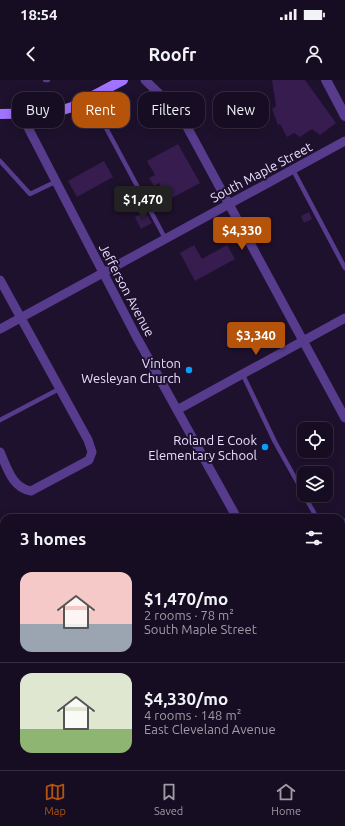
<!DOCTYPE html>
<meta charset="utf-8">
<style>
:root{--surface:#160d22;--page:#231b2f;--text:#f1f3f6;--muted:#9e9ca5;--line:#352d40;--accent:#b45309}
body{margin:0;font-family:Ubuntu,sans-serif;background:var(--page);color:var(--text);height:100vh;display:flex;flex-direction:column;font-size:15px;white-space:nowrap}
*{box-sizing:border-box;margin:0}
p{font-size:13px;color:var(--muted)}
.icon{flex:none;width:22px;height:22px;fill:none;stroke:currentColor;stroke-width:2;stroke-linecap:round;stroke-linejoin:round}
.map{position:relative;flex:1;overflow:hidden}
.details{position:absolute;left:0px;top:434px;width:345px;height:256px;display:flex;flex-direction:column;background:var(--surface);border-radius:12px 12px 0 0;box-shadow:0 2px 10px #0003,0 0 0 1px var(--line)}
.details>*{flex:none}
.guide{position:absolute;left:12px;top:12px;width:321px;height:36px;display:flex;gap:8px}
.buttons{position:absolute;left:297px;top:342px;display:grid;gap:8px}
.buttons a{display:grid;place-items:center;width:36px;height:36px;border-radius:8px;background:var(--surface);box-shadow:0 2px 10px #0003,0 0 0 1px var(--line);font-size:20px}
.price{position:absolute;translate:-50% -34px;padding:0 9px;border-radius:4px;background:var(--accent);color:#fff;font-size:13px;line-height:26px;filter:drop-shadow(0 1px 2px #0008)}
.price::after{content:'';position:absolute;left:50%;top:24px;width:12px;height:9px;margin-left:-6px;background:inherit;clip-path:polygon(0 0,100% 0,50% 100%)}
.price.active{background:#222;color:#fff}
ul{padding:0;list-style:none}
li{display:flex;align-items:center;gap:12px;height:100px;padding:0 20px}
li+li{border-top:1px solid var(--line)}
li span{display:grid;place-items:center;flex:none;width:112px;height:80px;border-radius:12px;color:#555}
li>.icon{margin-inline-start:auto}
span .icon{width:48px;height:48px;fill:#fffc;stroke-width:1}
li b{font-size:17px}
h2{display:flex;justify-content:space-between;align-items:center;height:48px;padding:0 20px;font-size:17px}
.pill{padding:0 14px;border-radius:12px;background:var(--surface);box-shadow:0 2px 10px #0003,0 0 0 1px var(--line);font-size:14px;line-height:36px}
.pill.active{background:var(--accent);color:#fff}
.status{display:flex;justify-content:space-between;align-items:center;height:28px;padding:0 20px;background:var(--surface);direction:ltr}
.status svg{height:11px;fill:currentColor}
header{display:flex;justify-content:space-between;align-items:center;height:52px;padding:0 20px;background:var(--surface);font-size:18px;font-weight:700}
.tab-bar{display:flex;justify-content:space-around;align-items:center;height:56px;border-top:1px solid var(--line);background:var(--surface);font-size:11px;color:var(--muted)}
.tab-bar a{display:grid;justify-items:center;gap:2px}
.tab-bar .active{color:var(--accent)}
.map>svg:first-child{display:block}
</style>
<div class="status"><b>18:54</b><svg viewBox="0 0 49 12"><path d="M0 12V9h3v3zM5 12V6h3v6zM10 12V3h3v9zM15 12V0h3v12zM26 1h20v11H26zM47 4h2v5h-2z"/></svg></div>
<header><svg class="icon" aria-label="back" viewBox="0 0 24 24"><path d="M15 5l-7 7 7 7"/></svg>Roofr<svg class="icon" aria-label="person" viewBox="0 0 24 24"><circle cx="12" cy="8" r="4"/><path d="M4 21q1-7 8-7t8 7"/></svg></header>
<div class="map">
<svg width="345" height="690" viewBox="0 0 345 690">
<rect width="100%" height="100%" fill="#1e112d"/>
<!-- building -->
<path fill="#361c4f" d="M272,0h33l31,43 -16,12 -8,-6 -12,8 -6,-4 -7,4 -7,-13 -2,1 -6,-16 4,-3z
M178,64l22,39 -32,17 -9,-17 -5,3 -5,-8 6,-3 -8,-14z
M104,81l9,16 -36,20 -9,-16z
M145,132l7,11 -11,6 -6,-12z
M309,132l3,7 -8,4 -3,-7z
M194,165l8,14 25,-14 8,14 -40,22 -15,-28z"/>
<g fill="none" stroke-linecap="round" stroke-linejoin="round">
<!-- service -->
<path stroke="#573b8d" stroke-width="4.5" d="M45,0h3
M90,18l75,140
M0,81l30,33 25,-12
M293,90l52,98
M243,295l32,67 29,52
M0,340l61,-32
M304,415l13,23
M341,483l4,7
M47,686l1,4
M100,686l1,4
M26,690l17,-4"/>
<!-- minor -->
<path stroke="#573b8d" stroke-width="9" d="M145,0l30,29 11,16 159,293
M21,34l115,222 101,182
M0,200l88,160 4,12 -3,8 -58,31c-19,-3 -24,-24 -31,-39
M0,249l345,-188
M177,330l168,-92
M341,445l4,-2
M341,630l4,7
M274,686l1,4
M164,690l14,-4"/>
<!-- tertiary -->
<path stroke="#573b8d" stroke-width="10" d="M326,0l19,36"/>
<!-- secondary -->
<path stroke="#a174ff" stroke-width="10" d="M0,34l53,-1 19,-6 51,-27"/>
<!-- primary -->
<path stroke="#f364ff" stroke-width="10" d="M0,610l4,10
M0,662l4,13
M7,686l1,4
M25,686l1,4"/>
</g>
<!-- markers -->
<g fill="#099dff" stroke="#1e112d" stroke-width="1.5">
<circle cx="189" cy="290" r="4"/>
<circle cx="265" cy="367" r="4"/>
</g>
<g text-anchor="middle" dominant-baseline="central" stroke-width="4" stroke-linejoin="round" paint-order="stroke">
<!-- street labels -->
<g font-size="13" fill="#ebddff" stroke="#1e112d">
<text transform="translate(261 92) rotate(-28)">South Maple Street</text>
<text transform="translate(127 210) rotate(62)">Jefferson Avenue</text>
</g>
<!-- poi labels -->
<g font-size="13" fill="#ebddff" stroke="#1e112d" text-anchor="end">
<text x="181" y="283">Vinton<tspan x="181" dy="15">Wesleyan Church</tspan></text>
<text x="257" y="360">Roland E Cook<tspan x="257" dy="15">Elementary School</tspan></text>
</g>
</g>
</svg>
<div class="buttons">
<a><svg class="icon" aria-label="locate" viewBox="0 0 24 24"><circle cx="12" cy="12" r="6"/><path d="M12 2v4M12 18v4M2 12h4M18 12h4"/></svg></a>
<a><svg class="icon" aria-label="layers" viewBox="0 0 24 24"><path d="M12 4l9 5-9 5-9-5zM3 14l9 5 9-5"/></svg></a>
</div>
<b class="price active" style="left:143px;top:140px">$1,470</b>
<b class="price" style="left:242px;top:171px">$4,330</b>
<b class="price" style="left:256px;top:276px">$3,340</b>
<div class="guide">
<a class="pill">Buy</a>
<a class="pill active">Rent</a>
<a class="pill">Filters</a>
<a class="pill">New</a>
</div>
<section class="details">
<h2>3 homes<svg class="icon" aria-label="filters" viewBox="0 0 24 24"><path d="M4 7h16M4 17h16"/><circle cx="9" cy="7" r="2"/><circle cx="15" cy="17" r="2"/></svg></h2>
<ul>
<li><span style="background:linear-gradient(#f6c9c9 65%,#9aa5b1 0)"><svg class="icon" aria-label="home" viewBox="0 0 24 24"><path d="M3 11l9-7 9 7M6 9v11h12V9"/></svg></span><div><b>$1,470/mo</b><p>2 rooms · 78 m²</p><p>South Maple Street</p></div></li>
<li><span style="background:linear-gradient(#dfe7d0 70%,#8fb573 0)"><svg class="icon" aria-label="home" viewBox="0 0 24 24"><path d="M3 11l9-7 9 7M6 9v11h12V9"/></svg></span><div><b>$4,330/mo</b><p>4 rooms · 148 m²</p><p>East Cleveland Avenue</p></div></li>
</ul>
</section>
</div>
<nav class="tab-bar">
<a class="active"><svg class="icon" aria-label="map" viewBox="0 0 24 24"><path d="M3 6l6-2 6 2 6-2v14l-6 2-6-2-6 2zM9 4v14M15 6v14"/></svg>Map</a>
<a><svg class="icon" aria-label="saved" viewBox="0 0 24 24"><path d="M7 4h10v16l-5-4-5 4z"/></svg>Saved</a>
<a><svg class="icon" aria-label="home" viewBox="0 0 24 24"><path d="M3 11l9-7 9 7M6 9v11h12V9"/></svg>Home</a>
</nav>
